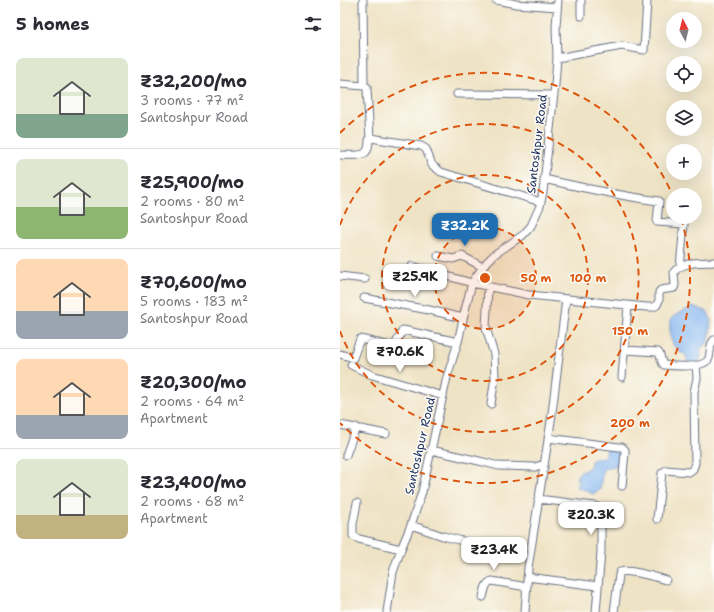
<!DOCTYPE html>
<meta charset="utf-8">
<style>
:root{--surface:#fff;--page:#f2f2f3;--text:#2b2b33;--muted:#7c7c81;--line:#e1e1e2;--accent:#1f6fb2}
body{margin:0;font-family:"Shantell Sans",sans-serif;background:var(--page);color:var(--text);height:100vh;display:flex;flex-direction:column;font-size:15px;white-space:nowrap}
*{box-sizing:border-box;margin:0}
p{font-size:13px;color:var(--muted)}
.icon{flex:none;width:22px;height:22px;fill:none;stroke:currentColor;stroke-width:2;stroke-linecap:round;stroke-linejoin:round}
.map{position:relative;flex:1;overflow:hidden}
.sheet{display:flex;flex-direction:column;background:var(--surface);width:340px}
.sheet>*{flex:none}
.needle{width:26px;rotate:353deg}
.buttons{position:absolute;left:326px;top:12px;display:grid;gap:8px}
.buttons a{display:grid;place-items:center;width:36px;height:36px;border-radius:50%;background:var(--surface);box-shadow:0 4px 16px #0002;font-size:20px}
.price{position:absolute;translate:-50% -34px;padding:0 9px;border-radius:8px;background:#fff;color:#222;font-size:13px;line-height:26px;filter:drop-shadow(0 1px 2px #0008)}
.price::after{content:'';position:absolute;left:50%;top:24px;width:12px;height:9px;margin-left:-6px;background:inherit;clip-path:polygon(0 0,100% 0,50% 100%)}
.price.selected{background:var(--accent);color:#fff}
ul{padding:0;list-style:none}
li{display:flex;align-items:center;gap:12px;height:100px;padding:0 16px}
li+li{border-top:1px solid var(--line)}
li span{display:grid;place-items:center;flex:none;width:112px;height:80px;border-radius:8px;color:#555}
li>.icon{margin-inline-start:auto}
span .icon{width:48px;height:48px;fill:#fffc;stroke-width:1}
li b{font-size:17px}
h2{display:flex;justify-content:space-between;align-items:center;height:48px;padding:0 16px;font-size:17px}
main{display:flex;flex:1;min-height:0}
.map>svg:first-child{display:block}
</style>
<main>
<section class="sheet">
<h2>5 homes<svg class="icon" aria-label="filters" viewBox="0 0 24 24"><path d="M4 7h16M4 17h16"/><circle cx="9" cy="7" r="2"/><circle cx="15" cy="17" r="2"/></svg></h2>
<ul>
<li><span style="background:linear-gradient(#dfe7d0 70%,#7fa58c 0)"><svg class="icon" aria-label="home" viewBox="0 0 24 24"><path d="M3 11l9-7 9 7M6 9v11h12V9"/></svg></span><div><b>₹32,200/mo</b><p>3 rooms · 77 m²</p><p>Santoshpur Road</p></div></li>
<li><span style="background:linear-gradient(#dfe7d0 60%,#8fb573 0)"><svg class="icon" aria-label="home" viewBox="0 0 24 24"><path d="M3 11l9-7 9 7M6 9v11h12V9"/></svg></span><div><b>₹25,900/mo</b><p>2 rooms · 80 m²</p><p>Santoshpur Road</p></div></li>
<li><span style="background:linear-gradient(#ffd9b3 65%,#9aa5b1 0)"><svg class="icon" aria-label="home" viewBox="0 0 24 24"><path d="M3 11l9-7 9 7M6 9v11h12V9"/></svg></span><div><b>₹70,600/mo</b><p>5 rooms · 183 m²</p><p>Santoshpur Road</p></div></li>
<li><span style="background:linear-gradient(#ffd9b3 70%,#9aa5b1 0)"><svg class="icon" aria-label="home" viewBox="0 0 24 24"><path d="M3 11l9-7 9 7M6 9v11h12V9"/></svg></span><div><b>₹20,300/mo</b><p>2 rooms · 64 m²</p><p>Apartment</p></div></li>
<li><span style="background:linear-gradient(#dfe7d0 70%,#c2b280 0)"><svg class="icon" aria-label="home" viewBox="0 0 24 24"><path d="M3 11l9-7 9 7M6 9v11h12V9"/></svg></span><div><b>₹23,400/mo</b><p>2 rooms · 68 m²</p><p>Apartment</p></div></li>
</ul>
</section>
<div class="map">
<svg width="374" height="612" viewBox="0 0 374 612">
<rect width="100%" height="100%" fill="#fdfcf7"/>
<filter id="ink" filterUnits="userSpaceOnUse"><feTurbulence type="fractalNoise" baseFrequency=".025" numOctaves="2"/><feDisplacementMap in="SourceGraphic" scale="8" xChannelSelector="R" yChannelSelector="G"/><feConvolveMatrix kernelMatrix="1 2 1 2 8 2 1 2 1" color-interpolation-filters="sRGB"/></filter>
<filter id="wash" filterUnits="userSpaceOnUse"><feTurbulence type="fractalNoise" baseFrequency=".012" numOctaves="4" result="noise"/><feDisplacementMap in="SourceGraphic" scale="16" xChannelSelector="R" yChannelSelector="G"/><feGaussianBlur stdDeviation="0.9" result="paint"/><feColorMatrix in="noise" values="0 0 0 0 0 0 0 0 0 0 0 0 0 0 0 0 0 1.4 0 .05"/><feComposite in="paint" operator="in"/></filter>
<g filter="url(#wash)">
<rect width="100%" height="100%" fill="#efe3c5"/>
<!-- water -->
<path fill="#84b5f0" stroke="#5072a7" d="M353,306l15,6 3,8 -2,22 -9,7 1,6 -1,6 -11,3 -2,-3 -1,-6 -8,-4 -5,-7 -3,-8v-15l4,-5z
M273,448l6,2 3,3 -2,11 -17,5 -3,21 -8,4 -4,-3 -11,-4 2,-6 -3,-2 2,-5 12,-7 1,-6 4,-3 9,-1 3,-8z"/>
</g>
<g filter="url(#ink)">
<g fill="none" stroke-linecap="round" stroke-linejoin="round">
<!-- street casing -->
<g stroke="#656e82" stroke-width="9">
<path id="street" d="M23,0l1,86
M156,0l20,4 41,3
M241,16v-16
M217,58l65,-12 22,4 3,-50
M0,84l24,2 3,1v3l3,48
M117,94l97,1
M0,155c6,0 22,2 26,-3 3,-3 3,-9 3,-13l2,-1 50,8 5,3 6,16 9,7 100,30
M204,179c39,9 77,17 115,22l-2,21 27,2 -4,43
M98,256l15,3 9,-3 21,11
M72,266l60,17 57,12 117,12h7l4,-2 2,-5v-8l2,-2 13,-2 1,-3 -1,-13c9,-11 27,-9 40,-10
M0,276l25,3
M148,287l-2,41 8,26 1,23 -4,27
M24,298l65,12 34,8
M285,350l33,2c4,4 2,10 6,13 10,1 41,4 45,-7 2,-7 0,-13 5,-18
M0,354l13,4 7,-19 34,8 9,-17 55,12
M11,365l21,10 71,21
M282,377l6,-71
M0,425l46,9
M208,438l71,9h3l3,3v2l-3,34
M91,450l44,10 24,6 36,1 9,-3
M6,455l10,-28
M198,499l57,7 3,1 2,4 1,9v32l-5,60
M17,503l-4,21v12l6,3 42,10
M317,519l5,-46 4,-3 23,2 4,-3 2,-6 -1,-71 3,-14 -1,-13
M71,525l32,11 39,10
M187,577l71,9
M143,597c2,-7 2,-14 9,-16l35,6
M47,612l6,-40 8,-23 10,-24 11,-33 25,-115 11,-35 7,-32 7,-27 3,-5 11,-15 9,-9 28,-19 8,-9 9,-20 3,-14 10,-90 2,-17 2,-27 -1,-32 2,-26
M185,612l3,-44 23,-147 15,-122
M274,612l5,-37 1,-3c12,-3 34,5 46,8"/>
</g>
<!-- street -->
<use href="#street" stroke="#fff" stroke-width="7"/>
</g>
</g>
<!-- distance rings -->
<circle cx="145" cy="278" r="51" fill="#de5710" fill-opacity=".12"/>
<g fill="none" stroke="#de5710" stroke-width="2" stroke-dasharray="7 5">
<circle cx="145" cy="278" r="51"/>
<circle cx="145" cy="278" r="103"/>
<path d="M0 225A154 154 0 1 1 0 331"/>
<path d="M0 133A205 205 0 0 1 333 196M341 218A205 205 0 0 1 0 423"/>
</g>
<g text-anchor="middle" dominant-baseline="central" stroke-width="3" stroke-linejoin="round" paint-order="stroke">
<!-- street labels -->
<g font-size="12" fill="#1b2f5e" stroke="#fdfcf7">
<text transform="translate(197 144) rotate(-83)">Santoshpur Road</text>
<text transform="translate(80 446) rotate(-77)">Santoshpur Road</text>
</g>
</g>
<circle cx="145" cy="278" r="6" fill="#de5710" stroke="#fdfcf7" stroke-width="2"/>
<g font-size="12" text-anchor="middle" font-weight="bold" fill="#de5710" stroke="#fdfcf7" stroke-width="3" stroke-linejoin="round" paint-order="stroke">
<text x="196" y="282">50 m</text>
<text x="248" y="282">100 m</text>
<text x="290" y="335">150 m</text>
<text x="290" y="427">200 m</text>
</g>
</svg>
<div class="buttons">
<a><svg class="needle" viewBox="-14 -14 28 28"><path d="M0-13l5 13h-10z" fill="#e53935"/><path d="M0 13l5-13h-10z" fill="#7c7c81"/></svg></a>
<a><svg class="icon" aria-label="locate" viewBox="0 0 24 24"><circle cx="12" cy="12" r="6"/><path d="M12 2v4M12 18v4M2 12h4M18 12h4"/></svg></a>
<a><svg class="icon" aria-label="layers" viewBox="0 0 24 24"><path d="M12 4l9 5-9 5-9-5zM3 14l9 5 9-5"/></svg></a>
<a>+</a>
<a>−</a>
</div>
<b class="price selected" style="left:125px;top:247px">₹32.2K</b>
<b class="price" style="left:75px;top:298px">₹25.9K</b>
<b class="price" style="left:60px;top:373px">₹70.6K</b>
<b class="price" style="left:251px;top:536px">₹20.3K</b>
<b class="price" style="left:154px;top:571px">₹23.4K</b>
</div>
</main>
